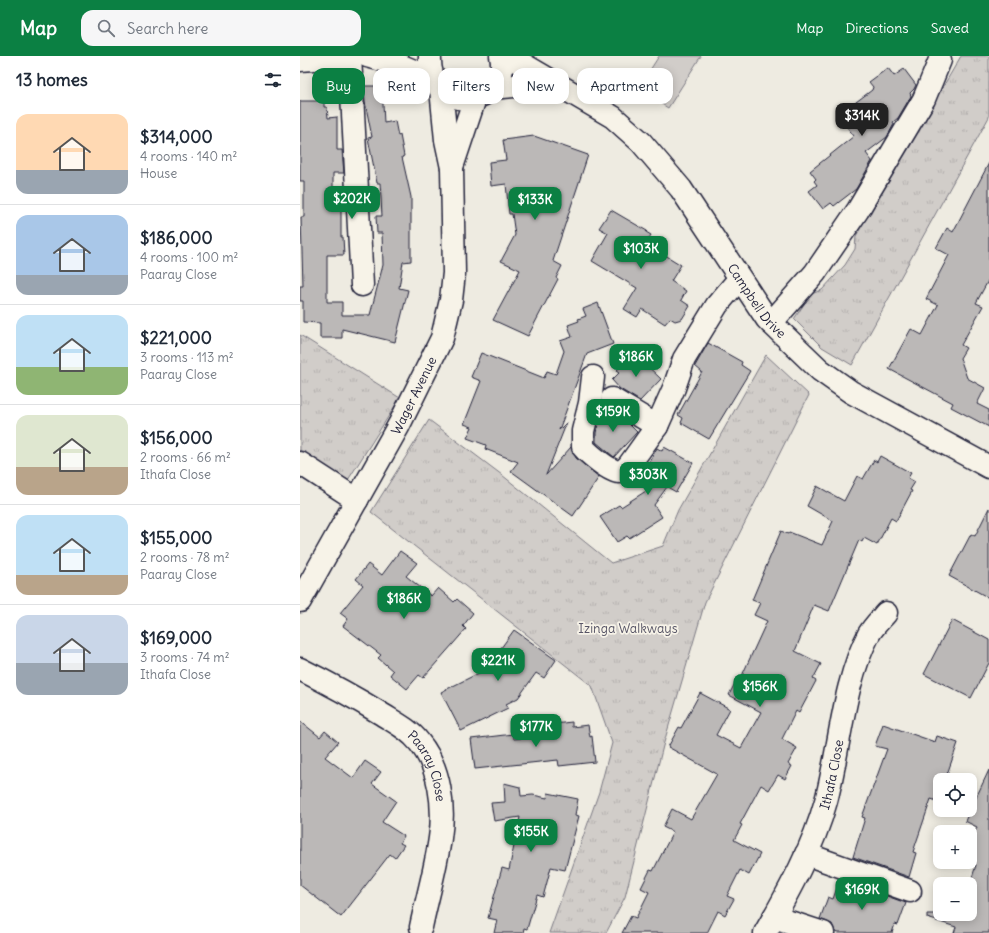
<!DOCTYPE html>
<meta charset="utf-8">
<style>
:root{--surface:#fff;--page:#f6f6f7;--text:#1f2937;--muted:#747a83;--line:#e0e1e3;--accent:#0b8043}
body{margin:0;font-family:Delius,sans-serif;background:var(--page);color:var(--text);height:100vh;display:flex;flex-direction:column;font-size:15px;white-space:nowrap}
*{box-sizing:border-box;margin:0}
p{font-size:13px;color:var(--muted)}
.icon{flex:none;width:22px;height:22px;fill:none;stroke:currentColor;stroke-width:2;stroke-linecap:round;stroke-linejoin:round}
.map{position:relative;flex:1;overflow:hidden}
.sheet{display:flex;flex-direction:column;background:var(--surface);width:300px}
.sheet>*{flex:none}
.hud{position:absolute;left:12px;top:12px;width:380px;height:36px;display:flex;gap:8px}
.controls{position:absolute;left:633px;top:717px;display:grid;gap:8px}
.controls a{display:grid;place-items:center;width:44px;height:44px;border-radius:8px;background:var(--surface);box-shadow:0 2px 10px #0003;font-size:20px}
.price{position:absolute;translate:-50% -34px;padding:0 9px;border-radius:8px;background:var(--accent);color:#fff;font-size:13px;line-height:26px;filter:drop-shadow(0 1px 2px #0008)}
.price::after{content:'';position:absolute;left:50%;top:24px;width:12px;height:9px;margin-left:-6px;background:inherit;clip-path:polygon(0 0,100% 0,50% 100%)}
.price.current{background:#222;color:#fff}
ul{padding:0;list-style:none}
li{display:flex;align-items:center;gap:12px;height:100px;padding:0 16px}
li+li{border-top:1px solid var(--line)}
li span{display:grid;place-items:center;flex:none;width:112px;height:80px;border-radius:12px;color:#555}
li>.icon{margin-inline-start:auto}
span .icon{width:48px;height:48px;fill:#fffc;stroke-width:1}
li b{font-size:17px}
h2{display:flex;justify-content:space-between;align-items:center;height:48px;padding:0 16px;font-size:17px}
.chip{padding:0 14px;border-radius:12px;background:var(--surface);box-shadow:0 2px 10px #0003;font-size:14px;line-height:36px}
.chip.current{background:var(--accent);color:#fff}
header{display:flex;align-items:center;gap:24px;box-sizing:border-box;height:56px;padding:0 20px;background:var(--accent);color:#fff}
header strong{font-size:19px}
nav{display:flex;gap:22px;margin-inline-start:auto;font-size:14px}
.search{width:280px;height:36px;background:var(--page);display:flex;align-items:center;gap:10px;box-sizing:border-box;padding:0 14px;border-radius:12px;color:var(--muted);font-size:15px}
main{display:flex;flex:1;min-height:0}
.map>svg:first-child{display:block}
</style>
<header>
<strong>Map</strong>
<div class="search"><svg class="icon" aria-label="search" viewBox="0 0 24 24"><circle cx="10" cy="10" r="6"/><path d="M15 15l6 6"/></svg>Search here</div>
<nav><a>Map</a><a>Directions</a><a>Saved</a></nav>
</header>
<main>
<section class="sheet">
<h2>13 homes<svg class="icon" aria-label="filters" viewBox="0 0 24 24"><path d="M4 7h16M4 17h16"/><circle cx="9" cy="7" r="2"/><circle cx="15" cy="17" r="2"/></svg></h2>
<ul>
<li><span style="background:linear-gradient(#ffd9b3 70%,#9aa5b1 0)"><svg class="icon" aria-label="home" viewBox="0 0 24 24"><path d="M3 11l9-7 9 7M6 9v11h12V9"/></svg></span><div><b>$314,000</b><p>4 rooms · 140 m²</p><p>House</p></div></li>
<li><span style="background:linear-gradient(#a9c7e8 75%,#9aa5b1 0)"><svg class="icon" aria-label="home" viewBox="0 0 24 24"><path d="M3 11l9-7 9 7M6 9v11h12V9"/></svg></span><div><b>$186,000</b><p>4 rooms · 100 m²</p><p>Paaray Close</p></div></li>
<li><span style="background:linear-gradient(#bfe0f5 65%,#8fb573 0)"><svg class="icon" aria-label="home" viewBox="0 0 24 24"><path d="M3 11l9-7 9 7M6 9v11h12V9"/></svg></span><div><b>$221,000</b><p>3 rooms · 113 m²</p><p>Paaray Close</p></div></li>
<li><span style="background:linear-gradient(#dfe7d0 65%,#b9a48a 0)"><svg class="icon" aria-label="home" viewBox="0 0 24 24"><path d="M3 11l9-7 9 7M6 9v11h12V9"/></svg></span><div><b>$156,000</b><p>2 rooms · 66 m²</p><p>Ithafa Close</p></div></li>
<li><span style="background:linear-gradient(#bfe0f5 75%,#b9a48a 0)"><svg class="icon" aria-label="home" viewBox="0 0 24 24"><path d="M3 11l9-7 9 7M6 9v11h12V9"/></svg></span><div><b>$155,000</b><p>2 rooms · 78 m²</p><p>Paaray Close</p></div></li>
<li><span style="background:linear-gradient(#c9d6e8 60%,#9aa5b1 0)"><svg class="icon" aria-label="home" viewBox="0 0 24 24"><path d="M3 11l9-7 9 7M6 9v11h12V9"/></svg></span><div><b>$169,000</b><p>3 rooms · 74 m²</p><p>Ithafa Close</p></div></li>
</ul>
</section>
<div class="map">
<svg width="689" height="877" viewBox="0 0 689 877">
<defs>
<pattern id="grass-tufts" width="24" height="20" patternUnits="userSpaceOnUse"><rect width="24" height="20" fill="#d1cdc9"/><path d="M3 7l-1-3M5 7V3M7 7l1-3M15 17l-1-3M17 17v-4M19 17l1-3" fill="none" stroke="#b3b0ae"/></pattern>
</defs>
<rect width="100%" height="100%" fill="#eeebe1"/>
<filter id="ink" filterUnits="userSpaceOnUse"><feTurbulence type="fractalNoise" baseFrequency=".025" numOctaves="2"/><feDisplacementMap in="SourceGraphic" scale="8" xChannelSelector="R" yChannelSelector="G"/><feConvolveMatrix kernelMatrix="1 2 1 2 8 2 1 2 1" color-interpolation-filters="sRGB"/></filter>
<g filter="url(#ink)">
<!-- grass -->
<path fill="url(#grass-tufts)" stroke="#7a7882" d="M661,0h28v61l-137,248 -30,-18 -28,-28 17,-25 11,-4 23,-25 10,-16 1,-13z
M0,279l100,63 -52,82 -48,-29z
M466,299l43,40 -104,207 -42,144 -38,151 -19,36h-57l50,-141 13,-49 -20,-57 -221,-174 58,-92 73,55 109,88 52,-17 15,-36z"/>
<!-- pitch -->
<path fill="#d1cdc9" stroke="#7a7882" d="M359,0h42l-33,52 -30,-19z"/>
<!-- building -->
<path fill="#bbb8b7" stroke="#22223b" d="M588,12l6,8 10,-7 12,16 -2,4 -4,4 1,3 -13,22 -5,4 1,2 -7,13 -21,16 6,8 -16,28 -22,17 -3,-3 -8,6 -14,-18 8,-6 -3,-4 2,-2 -6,-8 44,-35 -7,-9 8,-6 -2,-3 2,-1 -7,-9 24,-18 1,-3 -4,-5z
M64,30h18l2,37 11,-2 3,15 2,-1 4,21 -2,1 9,40v64l-8,1 -4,26 9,2 -13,52 -53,-13v9h-22v-15l-17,-1v-21h-3v-15h3l-2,-69h3v-36h-4v-80h24v6h3l1,11 9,-1v33h5l2,23h-11v35h8v29h2l1,18h-17v47h15v13h28l13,-50 -1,-32h-5l-1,-17h6l-2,-33h-3l-9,-45 4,-1 -7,-35z
M234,80l54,19 -35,106 9,5 -6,12 2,1 -30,57 -35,-16 27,-50 -19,-9 14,-26 -3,-21h-3l-3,-30 -15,2 -2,-24 17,-2 -3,-20z
M689,107v116l-13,24 7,3 -22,39 5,3 -6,10 7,20 18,10 -8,16 12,6v17l-38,-20 2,-4 -64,-34 22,-40 11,6 16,-30 -12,-6 23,-44 -13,-7 11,-20 6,4z
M311,154l36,21 -1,1 5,3 -5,8 35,22 -10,16 15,10 -5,9 9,6 -8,13 -7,2 -5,-3 -5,6 -23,-15 -5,8 -13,-8 13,-21 -45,-27 16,-28 -9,-5z
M298,247l15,41 -26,10 -28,76 8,-8 -21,53 25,-28 5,11 23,19 -26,39 -62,-45 7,-9 -33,-13 1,-4 -19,-7 5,-11 -8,-3 17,-43 -10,-4 10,-24 63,25 3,-7 9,3 8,-23 -4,-10 12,-4 -4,-12 11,-4 -1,-2 8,-3 -3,-7z
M408,287l34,19 -1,3 9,6 -41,68 -28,-16 2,-5 -5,-3 24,-43 -7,-6z
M336,299l25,24 -21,22 -20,-12 -8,-9 8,-8 -3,-2 10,-10 2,2z
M305,353l24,15 8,8 -23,25 -18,-15v-9l4,-18z
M364,391l29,16 -17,29 -9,-5 -13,18 8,12 -33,21 -2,-2 -10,6 -17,-25 19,-12 2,2 39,-25 -12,-6 6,-11 -5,-3 8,-14 5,3z
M580,400l31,17 -3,5 7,4 -5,8 2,1 -16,30 -5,-3 -14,27 -13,-7 -2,4 -3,-2 -30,71 -15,-6 -19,46 26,13 -8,15 3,2 -17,32 -3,-2 -14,28 15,9 -9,16 4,2 -7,13 -7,-4 -9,15 -8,-5 -21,39 2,1 -8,15 26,14 -11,21 -9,-5 -13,26 7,3 -9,16 -7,-4 -11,22h-85l9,-17 5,2 13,-26 -8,-4 9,-18 3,1 20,-39 -10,-5 9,-18 19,10 26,-45 -49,-27 11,-20 2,1 19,-35 30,16 -14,26 25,13 20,-36 -32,-17 8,-16 3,1 27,-59 -13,-6 6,-12 -8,-3 29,-69 7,3 1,-2 33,13 11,-24 -26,-15 10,-20 27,15 13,-25 6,3 11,-19 3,2z
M689,452v90l-40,-22 22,-42 4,2z
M100,495l17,12 -11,13 25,20 7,-8 16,14 3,-3 16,14 -10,13 3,3 -13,15 -30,34 -4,-3 -12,14 -17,-14 3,-4 -15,-13 3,-3 -38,-29 5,-7 -8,-6 23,-28 -7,-6 12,-15 14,11z
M652,564l37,20v23l-18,35 -47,-24z
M214,574l42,30 -12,18 -8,-5 -18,25 -12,6 2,4 -47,23 -20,-39 44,-22z
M0,665l20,16 5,-6 13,11 -13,15 28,21 12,-17 16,11 -9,12 24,17 -14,21 22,14 -4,7 4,2 -9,13 -5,-4 -49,63 -41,-32z
M272,666v5l16,-2 2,12 2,-1 3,26 -36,4 -1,-6 -83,9 -4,-30 42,-5 1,5 41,-5 -1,-10z
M583,668l52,18 2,-6 21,7 -13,37h-5v22l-9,-3 -18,53 3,1 -7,24 -56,-20 12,-39 -3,-1 25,-68 -12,-3z
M689,714v163h-35l2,-6 -29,-9v-4h43v-30l6,-19 -6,-3v-20l7,-15 -12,-6z
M204,727l16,4 1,9 12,-1 14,3 1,-5 30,6 -3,16 4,1 -14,54 -14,-3 -8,30 -6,-2 -10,34 -3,-1 -1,5h-29l3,-13 -9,-2 14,-50 7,2 11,-53 -26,4 -3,-18 14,-1z
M540,823l66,24 -8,22 -3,-1 -3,9h-53l-4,-1 -3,-8 -12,-5 8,-22 5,2z"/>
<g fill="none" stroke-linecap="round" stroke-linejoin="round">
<!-- street casing -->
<g stroke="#22223b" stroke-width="25">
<g id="street">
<path d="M50,0l12,229"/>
<path d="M67,0l30,8 36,15"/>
<path d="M130,0c-3,63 82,50 71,0"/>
<path id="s1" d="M209,0l104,61 28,25 40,47 86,130 53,51 31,22 138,75"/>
<path d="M0,4l52,-4"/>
<path d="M192,32l34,-3 33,4"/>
<path d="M152,111l23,-69"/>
<path d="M471,267l44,-50 43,-63 66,-111 16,-39"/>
<path d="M293,321l-3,26 -7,28v16c5,6 27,25 36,25 4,0 7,-4 10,-7l28,-39 17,-38 10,-29 33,-54 22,-26"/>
<path d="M312,343l45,27"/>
<path d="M0,407l57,37"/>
<path id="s2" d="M0,545l99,-176 43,-87 9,-38 3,-27 -2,-105 -6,-28 -5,-51"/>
<path id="s3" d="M0,613c28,14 54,28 80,44 14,9 29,16 39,29 21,25 26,65 21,96 -4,30 -13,60 -19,89"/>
<path d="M506,798l104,37"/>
<path d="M474,861l49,16"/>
<path id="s4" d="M465,877c24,-42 48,-85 61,-132 14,-53 17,-118 43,-167 4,-7 11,-14 17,-21"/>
</g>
</g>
<!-- street -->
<use href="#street" stroke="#f7f3e8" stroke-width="22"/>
</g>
</g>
<g text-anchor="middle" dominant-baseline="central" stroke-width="3.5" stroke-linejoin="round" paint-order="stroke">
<!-- street labels -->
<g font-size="13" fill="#22223b" stroke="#f7f3e8">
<text stroke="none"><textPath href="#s1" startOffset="355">Campbell Drive</textPath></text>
<text stroke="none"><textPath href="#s2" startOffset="235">Wager Avenue</textPath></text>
<text stroke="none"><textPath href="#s3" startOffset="166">Paaray Close</textPath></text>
<text stroke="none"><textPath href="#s4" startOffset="173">Ithafa Close</textPath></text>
</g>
<!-- park labels -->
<g font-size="13" fill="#575566" stroke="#f7f3e8">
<text x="328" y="572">Izinga Walkways</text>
</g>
</g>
</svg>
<div class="controls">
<a><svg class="icon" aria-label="locate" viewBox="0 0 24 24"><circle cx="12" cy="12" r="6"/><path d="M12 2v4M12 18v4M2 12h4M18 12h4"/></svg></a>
<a>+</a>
<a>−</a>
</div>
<b class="price current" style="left:562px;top:81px">$314K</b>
<b class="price" style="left:52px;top:164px">$202K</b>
<b class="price" style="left:235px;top:165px">$133K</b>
<b class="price" style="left:341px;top:214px">$103K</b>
<b class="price" style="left:336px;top:322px">$186K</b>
<b class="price" style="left:313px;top:377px">$159K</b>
<b class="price" style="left:348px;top:440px">$303K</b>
<b class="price" style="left:104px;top:564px">$186K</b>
<b class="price" style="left:198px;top:626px">$221K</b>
<b class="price" style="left:460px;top:652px">$156K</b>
<b class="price" style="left:236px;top:692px">$177K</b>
<b class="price" style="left:231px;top:797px">$155K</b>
<b class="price" style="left:562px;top:855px">$169K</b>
<div class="hud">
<a class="chip current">Buy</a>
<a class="chip">Rent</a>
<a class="chip">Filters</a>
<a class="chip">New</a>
<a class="chip">Apartment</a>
</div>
</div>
</main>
